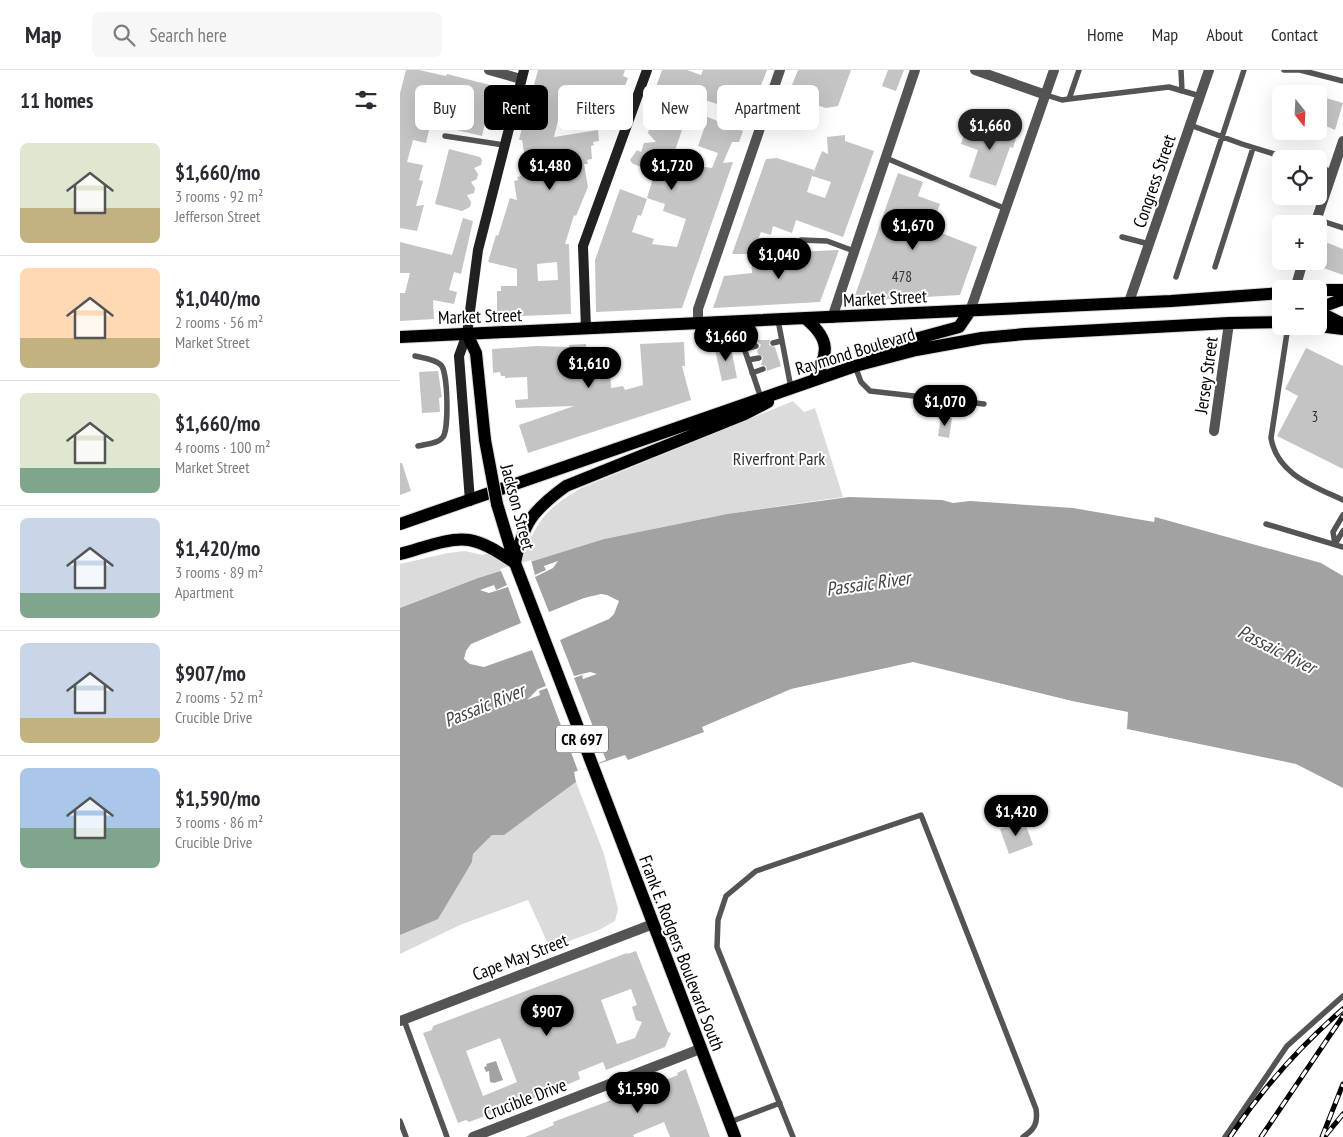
<!DOCTYPE html>
<meta charset="utf-8">
<style>
:root{--surface:#fff;--page:#f7f7f7;--text:#2b2b33;--muted:#7c7c81;--line:#e1e1e2;--accent:#000}
body{margin:0;font-family:"PT Sans Narrow",sans-serif;background:var(--page);color:var(--text);height:100vh;display:flex;flex-direction:column;font-size:19px;white-space:nowrap}
*{box-sizing:border-box;margin:0}
p{font-size:16px;color:var(--muted)}
.icon{flex:none;width:28px;height:28px;fill:none;stroke:currentColor;stroke-width:2;stroke-linecap:round;stroke-linejoin:round}
.map{position:relative;flex:1;overflow:hidden}
.side{display:flex;flex-direction:column;background:var(--surface);width:400px}
.side>*{flex:none}
.hud{position:absolute;left:15px;top:15px;width:475px;height:45px;display:flex;gap:10px}
.needle{width:32px;rotate:162deg}
.buttons{position:absolute;left:872px;top:15px;display:grid;gap:10px}
.buttons a{display:grid;place-items:center;width:55px;height:55px;border-radius:8px;background:var(--surface);box-shadow:0 5px 20px #0002;font-size:25px}
.price{position:absolute;translate:-50% -42px;padding:0 11px;border-radius:18px;background:var(--accent);color:#fff;font-size:16px;line-height:32px;filter:drop-shadow(0 1px 2px #0008)}
.price::after{content:'';position:absolute;left:50%;top:30px;width:15px;height:11px;margin-left:-8px;background:inherit;clip-path:polygon(0 0,100% 0,50% 100%)}
.price.selected{background:#222;color:#fff}
ul{padding:0;list-style:none}
li{display:flex;align-items:center;gap:15px;height:125px;padding:0 20px}
li+li{border-top:1px solid var(--line)}
li span{display:grid;place-items:center;flex:none;width:140px;height:100px;border-radius:8px;color:#555}
li>.icon{margin-inline-start:auto}
span .icon{width:60px;height:60px;fill:#fffc;stroke-width:1}
li b{font-size:21px}
h2{display:flex;justify-content:space-between;align-items:center;height:60px;padding:0 20px;font-size:21px}
.tag{padding:0 18px;border-radius:8px;background:var(--surface);box-shadow:0 5px 20px #0002;font-size:18px;line-height:45px}
.tag.selected{background:var(--accent);color:#fff}
header{display:flex;align-items:center;gap:30px;box-sizing:border-box;height:70px;padding:0 25px;background:var(--surface);border-bottom:1px solid var(--line)}
header strong{font-size:24px}
nav{display:flex;gap:28px;margin-inline-start:auto;font-size:18px}
.search{width:350px;height:45px;background:var(--page);display:flex;align-items:center;gap:12px;box-sizing:border-box;padding:0 18px;border-radius:8px;color:var(--muted);font-size:19px}
main{display:flex;flex:1;min-height:0}
.map>svg:first-child{display:block}
</style>
<header>
<strong>Map</strong>
<div class="search"><svg class="icon" aria-label="search" viewBox="0 0 24 24"><circle cx="10" cy="10" r="6"/><path d="M15 15l6 6"/></svg>Search here</div>
<nav><a>Home</a><a>Map</a><a>About</a><a>Contact</a></nav>
</header>
<main>
<section class="side">
<h2>11 homes<svg class="icon" aria-label="filters" viewBox="0 0 24 24"><path d="M4 7h16M4 17h16"/><circle cx="9" cy="7" r="2"/><circle cx="15" cy="17" r="2"/></svg></h2>
<ul>
<li><span style="background:linear-gradient(#dfe7d0 65%,#c2b280 0)"><svg class="icon" aria-label="home" viewBox="0 0 24 24"><path d="M3 11l9-7 9 7M6 9v11h12V9"/></svg></span><div><b>$1,660/mo</b><p>3 rooms · 92 m²</p><p>Jefferson Street</p></div></li>
<li><span style="background:linear-gradient(#ffd9b3 70%,#c2b280 0)"><svg class="icon" aria-label="home" viewBox="0 0 24 24"><path d="M3 11l9-7 9 7M6 9v11h12V9"/></svg></span><div><b>$1,040/mo</b><p>2 rooms · 56 m²</p><p>Market Street</p></div></li>
<li><span style="background:linear-gradient(#dfe7d0 75%,#7fa58c 0)"><svg class="icon" aria-label="home" viewBox="0 0 24 24"><path d="M3 11l9-7 9 7M6 9v11h12V9"/></svg></span><div><b>$1,660/mo</b><p>4 rooms · 100 m²</p><p>Market Street</p></div></li>
<li><span style="background:linear-gradient(#c9d6e8 75%,#7fa58c 0)"><svg class="icon" aria-label="home" viewBox="0 0 24 24"><path d="M3 11l9-7 9 7M6 9v11h12V9"/></svg></span><div><b>$1,420/mo</b><p>3 rooms · 89 m²</p><p>Apartment</p></div></li>
<li><span style="background:linear-gradient(#c9d6e8 75%,#c2b280 0)"><svg class="icon" aria-label="home" viewBox="0 0 24 24"><path d="M3 11l9-7 9 7M6 9v11h12V9"/></svg></span><div><b>$907/mo</b><p>2 rooms · 52 m²</p><p>Crucible Drive</p></div></li>
<li><span style="background:linear-gradient(#a9c7e8 60%,#7fa58c 0)"><svg class="icon" aria-label="home" viewBox="0 0 24 24"><path d="M3 11l9-7 9 7M6 9v11h12V9"/></svg></span><div><b>$1,590/mo</b><p>3 rooms · 86 m²</p><p>Crucible Drive</p></div></li>
</ul>
</section>
<div class="map">
<svg width="943" height="1067" viewBox="0 0 943 1067">
<rect width="100%" height="100%" fill="#fff"/>
<!-- green -->
<path fill="#dbdbdb" d="M393,331l11,11 11,-4 28,89 -116,17 -123,25 -126,39 -78,30v-44l48,-11 17,-2 18,4 49,-19c12,-25 24,-32 47,-47z
M176,712l28,72 14,55 -3,12 -16,9 -49,18 -22,-48 -68,25 -60,29v-19l10,-5 62,-68 1,-8 19,-19 42,-22z"/>
<!-- water -->
<path fill="#a2a2a2" d="M449,427l93,3 11,3 17,-2 103,7 81,14 1,-5 166,46 22,13v212l-47,-24 -169,-35 1,-17 -56,-11 -159,-39 -122,27 -89,38 2,5 -76,28 -3,-5 -51,17 2,10 -72,53h-12l-19,19 -1,8 -34,57 -38,16v-327l78,-30 126,-39 123,-25z
M96,991l7,19 -9,3 -4,-1 -1,-11 -3,1 -2,-5 3,-1 -1,-2z"/>
<!-- pier -->
<path fill="#fff" d="M131,490l4,15 11,-5 -2,-4 14,-5 -5,7 -18,9 14,35 35,-14 17,-4 6,1 12,6 -5,13 -5,5 -49,21 14,36 16,-4 7,2 -14,5 -1,-4 -8,3 32,82 -28,11 -31,-83 -8,3 1,4 -13,5 11,-11 8,-3 -14,-36 -48,17 -14,-3 -6,-5 2,-8 5,-7 50,-21 -13,-36 -19,6 -9,-3 14,-5 2,5 11,-5 -7,-16z"/>
<!-- building -->
<path fill="#c4c4c4" fill-rule="evenodd" d="M6,0h13l27,6 1,-2 47,12 -12,50 -30,-7 1,-2 -4,-1 2,-13 -17,-4 -8,34 -13,-3 -6,22 16,3 -4,15 4,1 -7,25 8,-1 -7,26 -17,-3v-135z
M138,0h87l-2,6 5,2 -15,39 -33,-12 -4,12 -16,-5 -6,25 44,-7 1,11 -6,1 1,3 -3,1 1,13 -5,1 1,4h-4l4,23 -12,29 -2,-1 -9,29h4l2,70 -74,3v-26h4v-5h16v-17l-29,-7 8,-27 2,1 12,-38 7,2 -3,-19 4,-1 -1,-3 4,-1 -3,-14 5,-1 -1,-3h3l-3,-18h-3l5,-20 11,3 5,-16 -11,-3zM157,192l1,18 -20,1 -1,-17z
M262,0h25l14,5 2,-5h64l-13,33 -12,-4 -4,12 -51,-17 -5,13 61,24 -4,11h-7l-9,21 10,-1 -51,146 -86,4 -1,-52 25,-71 27,10 -6,17 -3,-1 -6,17 22,7 -2,5 25,3 9,-28 -23,-8 2,-7 -18,-6 8,-26 -22,-8 -3,-4 7,-10 4,2 3,-9 12,-1 -8,-9 4,-13 -7,-2zM293,56h12l-7,20 20,7 -6,15 -22,-3 -1,7 -19,-7 13,-38z
M398,0h53l-13,36 -12,2 -25,-8 -16,3z
M488,0h16l-8,21 -14,-5z
M919,26l24,7 -8,27 -16,-7z
M584,51l34,11 -5,16 -3,-1 -14,39 -27,-9 9,-27 -17,-6 4,-13 14,5z
M445,65v6l29,10 -31,86 -47,-17 -4,13 -19,-7 -2,9 -10,-3 -9,22h-20l34,-95 11,-1 37,12 -2,6 10,-25 6,3 -1,-17zM412,106l19,6 -6,16 -18,-6z
M49,79l31,8 2,3 -1,5 -7,3 4,6 -1,5 -6,3 4,6 -1,5 -7,2 4,7 -1,5 -8,4 -27,-7z
M498,103l25,9 -5,14 22,8 -9,25 46,18 -17,48 -107,6z
M63,148l10,3 -12,53 -7,-2 -5,18 8,2 -3,12 -21,-4 1,19 -34,2v-28h5l5,-20h-10v-31l52,13z
M928,173l15,6v26l-25,-9 8,-22z
M439,180l-19,52 -107,6 11,-32 28,-3 -1,-19z
M356,270h14l-1,5 6,2 6,19 -14,5 -1,-5 -5,-1 2,-8 -5,-3 -1,-3 4,-6z
M284,272l1,24h-3l9,34 -163,53 -9,-28 55,-19 -58,2 -1,-8 13,-1 -1,-22 -22,1v-2h-4l-1,-4 -7,1 -1,-24 45,-3 32,1v-2l17,-1 1,25 23,-1 1,20 12,-2 2,4 18,-5 -3,-41z
M330,273l7,35 -15,3 -8,-35z
M906,278l37,18v103l-66,-33 21,-40 -13,-7z
M38,301l4,26 -3,1 1,14 -18,1 -3,-41z
M541,347l11,1 -3,20 -11,-2z
M0,393h2l9,28 -11,4z
M624,750l9,25 -24,9 -9,-25z
M236,881l32,81 3,1 -6,14 -59,23 -3,-8 -25,10 2,7 -27,12 -84,31 -3,-2 -8,3 -35,-90 9,-3 1,-4 194,-73 1,1zM231,919l6,16 -5,2 4,13 6,2 -7,16 -18,6 -16,-44zM100,968l17,44 -34,14 -17,-45z
M286,999l24,68h-40l-6,-15 -31,13 1,2h-109l29,-12 -1,-3 125,-47 -1,-2z"/>
<g fill="none" stroke-linecap="round" stroke-linejoin="round">
<!-- primary casing -->
<g stroke="#dbdbdb" stroke-width="14">
<path id="primary" d="M919,220h24
M919,238l24,-9
M919,242l24,12
M406,249c25,21 22,34 9,60
M919,256l24,3
M67,264l9,19 9,87
M0,267l771,-36 110,-8
M472,286l21,-11 66,-18 11,-16
M97,434l18,59 220,574
M0,454l455,-158 61,-16 66,-12 43,-4 204,-11 52,-1
M0,484c21,-5 47,-17 69,-14 17,3 32,14 46,23
M115,493c8,-40 18,-53 51,-77l179,-72 23,-12"/>
</g>
<!-- lane -->
<path stroke="#545454" stroke-width="5.5" d="M679,0l-10,29 100,-12 31,9
M781,0l1,21
M884,0h16l43,11
M646,25l16,5 7,-1
M790,55l52,19 48,15
M45,66l59,9
M486,88l120,51
M919,97l13,5
M916,149l27,9
M722,167l27,7
M401,170l26,1 27,10
M815,197l38,-119
M776,207l68,-207
M378,250l13,68
M339,251l3,21 19,56
M888,256l-17,112c6,36 42,48 72,62
M373,273l8,-2
M344,279l12,-3
M15,286c8,2 20,3 26,9 7,7 8,64 2,72 -5,7 -17,7 -25,9
M348,290l11,-2
M455,296l6,16 9,9 114,13
M352,303l11,-4
M866,454l77,23
M935,474l-2,-12 10,-17
M935,474l8,-13
M4,950l43,117
M0,1051l6,16
M330,1052l50,-19
M393,1067l-76,-190 1,-27 8,-24 30,-25 165,-56 115,294c2,14 -1,20 -13,28
M825,1067l62,-91 56,-50"/>
<!-- street -->
<path stroke="#545454" stroke-width="10" d="M89,0l32,9
M575,0l71,25
M915,154l28,-83
M895,219l8,-28
M729,232l80,-232
M570,241l84,-241
M432,248l83,-248
M298,254v-15l82,-239
M814,361l15,-108
M0,951l253,-97
M73,1067l227,-88"/>
<!-- secondary -->
<path stroke="#212121" stroke-width="10" d="M186,259l-3,-83 64,-176
M70,431l-11,-145 8,-22 11,-84 46,-180"/>
<!-- primary -->
<use href="#primary" stroke="#000" stroke-width="12"/>
<!-- rail casing -->
<g stroke="#000" stroke-width="5">
<path id="rail" d="M926,1065l17,-21
M830,1067c32,-48 69,-90 113,-128
M861,1067l82,-121
M922,1067l21,-53"/>
</g>
<!-- rail -->
<use href="#rail" stroke="#fff" stroke-width="3" stroke-dasharray="9" stroke-linecap="butt"/>
<!-- primary-bridge casing -->
<g stroke="#dbdbdb" stroke-width="14" stroke-linecap="butt">
<path id="primary-bridge" d="M85,370l12,64"/>
</g>
<!-- primary-bridge -->
<use href="#primary-bridge" stroke="#000" stroke-width="12"/>
</g>
<g text-anchor="middle" dominant-baseline="central" stroke-width="4" stroke-linejoin="round" paint-order="stroke">
<!-- number labels -->
<g font-size="15" fill="#313131">
<text x="502" y="206">478</text>
<text x="915" y="346">3</text>
</g>
<!-- shield labels -->
<rect fill="#fff" stroke="#4c4c4c" stroke-width="1" x="156" y="655.5" width="52" height="27" rx="4"/>
<g font-size="16" font-weight="bold" fill="#000">
<text x="182" y="669">CR 697</text>
</g>
<!-- street labels -->
<g font-size="18" fill="#000" stroke="#fff">
<text transform="translate(754 111) rotate(-71)">Congress Street</text>
<text transform="translate(485 228) rotate(-3)">Market Street</text>
<text transform="translate(80 246) rotate(-2)">Market Street</text>
<text transform="translate(455 281) rotate(-17)">Raymond Boulevard</text>
<text transform="translate(806 305) rotate(-82)">Jersey Street</text>
<text transform="translate(118 437) rotate(75)">Jackson Street</text>
<text transform="translate(282 883) rotate(69)">Frank E. Rodgers Boulevard South</text>
<text transform="translate(120 887) rotate(-21)">Cape May Street</text>
<text transform="translate(125 1029) rotate(-21)">Crucible Drive</text>
</g>
<!-- park labels -->
<g font-size="18" fill="#323232" stroke="#fff">
<text x="379" y="388">Riverfront Park</text>
</g>
<!-- water labels -->
<g font-size="19" font-style="italic" fill="#434343" stroke="#fff">
<text transform="translate(468 513) rotate(-8)">Passaic River</text>
<text transform="translate(877 579) rotate(27)">Passaic River</text>
<text transform="translate(84 635) rotate(-22)">Passaic River</text>
</g>
</g>
</svg>
<div class="buttons">
<a><svg class="needle" viewBox="-14 -14 28 28"><path d="M0-13l5 13h-10z" fill="#e53935"/><path d="M0 13l5-13h-10z" fill="#7c7c81"/></svg></a>
<a><svg class="icon" aria-label="locate" viewBox="0 0 24 24"><circle cx="12" cy="12" r="6"/><path d="M12 2v4M12 18v4M2 12h4M18 12h4"/></svg></a>
<a>+</a>
<a>−</a>
</div>
<b class="price selected" style="left:590px;top:81px">$1,660</b>
<b class="price" style="left:150px;top:121px">$1,480</b>
<b class="price" style="left:272px;top:121px">$1,720</b>
<b class="price" style="left:513px;top:181px">$1,670</b>
<b class="price" style="left:379px;top:210px">$1,040</b>
<b class="price" style="left:326px;top:292px">$1,660</b>
<b class="price" style="left:189px;top:319px">$1,610</b>
<b class="price" style="left:545px;top:357px">$1,070</b>
<b class="price" style="left:616px;top:767px">$1,420</b>
<b class="price" style="left:147px;top:967px">$907</b>
<b class="price" style="left:238px;top:1044px">$1,590</b>
<div class="hud">
<a class="tag">Buy</a>
<a class="tag selected">Rent</a>
<a class="tag">Filters</a>
<a class="tag">New</a>
<a class="tag">Apartment</a>
</div>
</div>
</main>
